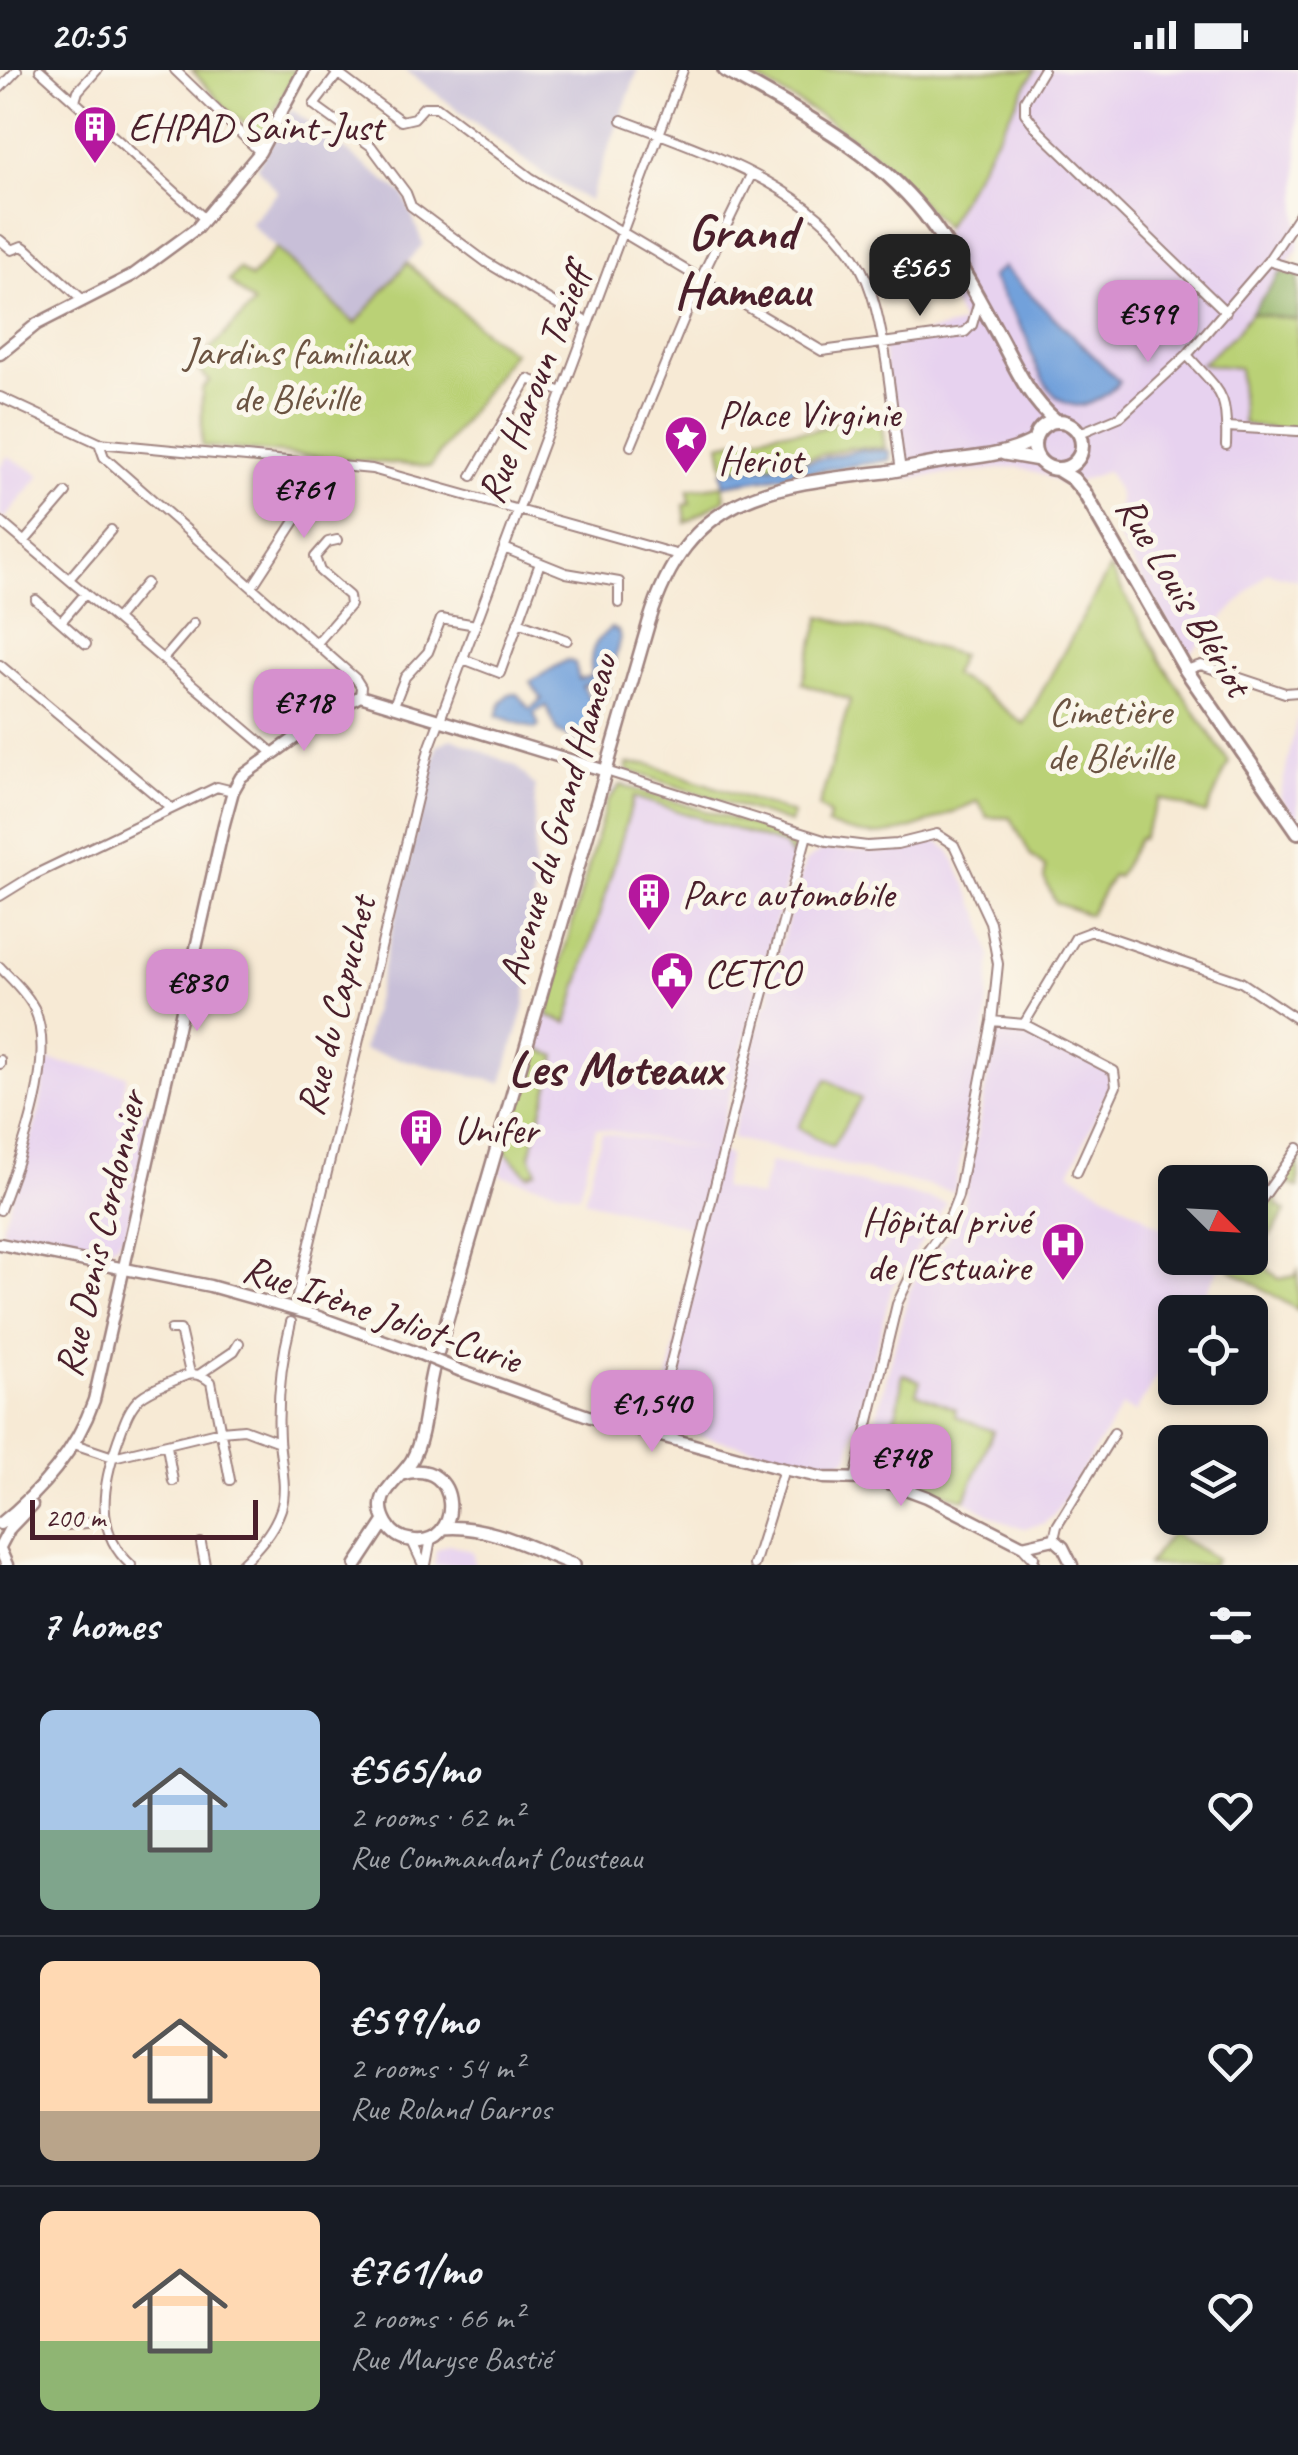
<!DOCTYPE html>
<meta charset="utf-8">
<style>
:root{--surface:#171b24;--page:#20242c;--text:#f1f3f6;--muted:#9ea1a6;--line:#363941;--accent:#d690ce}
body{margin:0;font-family:Caveat,sans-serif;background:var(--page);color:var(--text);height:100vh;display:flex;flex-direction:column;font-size:38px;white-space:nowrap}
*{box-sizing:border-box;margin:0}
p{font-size:32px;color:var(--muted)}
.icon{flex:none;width:55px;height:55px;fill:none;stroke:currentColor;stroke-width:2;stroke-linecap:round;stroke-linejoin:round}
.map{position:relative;height:1495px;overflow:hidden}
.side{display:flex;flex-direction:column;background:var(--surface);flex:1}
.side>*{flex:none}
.needle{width:65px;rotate:114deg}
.buttons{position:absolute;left:1158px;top:1095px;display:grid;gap:20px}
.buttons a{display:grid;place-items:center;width:110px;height:110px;border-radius:15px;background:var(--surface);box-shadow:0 5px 15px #0003;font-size:50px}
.scale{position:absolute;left:30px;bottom:25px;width:228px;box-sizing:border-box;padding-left:10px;border:5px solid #4a1f2b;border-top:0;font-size:28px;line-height:35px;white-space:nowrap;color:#4a1f2b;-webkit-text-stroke:8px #fbf7ec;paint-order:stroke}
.price{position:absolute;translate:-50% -85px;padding:0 22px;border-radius:20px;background:var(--accent);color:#111;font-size:32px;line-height:65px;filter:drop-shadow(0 2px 5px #0008)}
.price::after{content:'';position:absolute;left:50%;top:60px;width:30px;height:22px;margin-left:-15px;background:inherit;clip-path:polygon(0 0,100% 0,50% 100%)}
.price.active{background:#222;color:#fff}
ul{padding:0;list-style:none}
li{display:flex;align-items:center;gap:30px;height:250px;padding:0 40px}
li+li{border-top:2px solid var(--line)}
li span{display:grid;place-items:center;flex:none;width:280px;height:200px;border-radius:15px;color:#555}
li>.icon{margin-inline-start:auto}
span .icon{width:120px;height:120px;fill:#fffc;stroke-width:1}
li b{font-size:42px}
h2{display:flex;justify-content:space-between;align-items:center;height:120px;padding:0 40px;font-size:42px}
.status{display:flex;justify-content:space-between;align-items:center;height:70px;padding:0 50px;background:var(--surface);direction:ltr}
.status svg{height:28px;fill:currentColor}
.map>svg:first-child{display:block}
</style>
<div class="status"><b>20:55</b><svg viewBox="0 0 49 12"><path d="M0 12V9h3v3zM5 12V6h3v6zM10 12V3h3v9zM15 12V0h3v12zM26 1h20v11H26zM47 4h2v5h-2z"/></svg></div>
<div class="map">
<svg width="1298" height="1495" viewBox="0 0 1298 1495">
<rect width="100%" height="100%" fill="#fbf7ec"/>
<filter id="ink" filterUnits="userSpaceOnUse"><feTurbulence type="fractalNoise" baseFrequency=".01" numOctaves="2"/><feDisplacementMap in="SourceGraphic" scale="20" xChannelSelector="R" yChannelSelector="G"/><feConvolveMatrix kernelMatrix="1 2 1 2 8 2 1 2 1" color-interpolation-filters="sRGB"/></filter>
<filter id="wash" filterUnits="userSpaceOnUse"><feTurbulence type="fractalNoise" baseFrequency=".0048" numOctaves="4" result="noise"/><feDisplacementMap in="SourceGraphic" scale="40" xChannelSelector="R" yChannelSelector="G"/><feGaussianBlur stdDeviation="2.25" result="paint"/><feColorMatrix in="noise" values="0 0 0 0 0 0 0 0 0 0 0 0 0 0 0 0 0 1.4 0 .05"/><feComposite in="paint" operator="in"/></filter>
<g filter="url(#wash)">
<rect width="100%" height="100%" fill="#f7ead5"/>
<!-- built -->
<path fill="#e7d2ef" d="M1035,0h263v179l-62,84 -34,32 37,3 59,65v147l-31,-8 -80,85 -68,-118v-44l-11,-24 -43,15 -22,-11 -26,-8 -115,12 -20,-136 81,-19 -34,-66z
M8,386l33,19 -37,44 -4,-3v-50z
M1298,643v109l-18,-25z
M622,713l169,54 4,14 -80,300 14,4 -8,33 39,9 10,-35 177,41 -55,84 -44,170 -15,10 -174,-41 39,-197 -114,-29 18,-67 112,18 -118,-23 -17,67 -79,-20 26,-102 86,-283z
M926,771l12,1 12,9 32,68 9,38 -6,82 -31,153 -222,-54 26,-112 5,-5 -2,-5 3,-11 4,-1 3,-13 -3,-3 37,-126 17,-12 62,2z
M1005,957l20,3 82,41 4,11 -41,90 105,63v23h37l10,6 -28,48h-19v33l-40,68 -13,-7 -68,109 -11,9 -19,4 -12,-2 -65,-35 -71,-23 -7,-6 -2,-9 42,-161 10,-20 27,-33 17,-34 33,-171z
M47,990l80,15 -5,27 31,8 -26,120 -9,13 -9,5 -8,3 -94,-16 -5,-7 37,-116z
M450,1474l23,8 1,13h-40l2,-15z"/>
<!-- industrial -->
<path fill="#c8bfd8" d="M405,0h233l-49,131 -44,-26z
M291,39l113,86 19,49 -68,81 -105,-102 28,-31 -21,-25z
M452,668l64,28 19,20 -2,154 -9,69 -22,74 -139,-33 74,-304z"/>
<!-- green -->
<path fill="#bad176" stroke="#827850" stroke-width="2.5" d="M192,0h104l-35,68 -36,-31z
M742,0h293l-90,157 -69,-72 -50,-36z
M276,178l79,76 52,-61 80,71 26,18 -83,115 -228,-21v-57l8,-8 -16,-15 60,-62 -25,-23 10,-12 12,9z
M1251,243l47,7v113l-55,-9 -4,-56 -38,-4 35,-31z
M881,350l4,28h-36l-58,14 -67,6 -4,-24 60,-13h31l23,-7z
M723,415l2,14 -39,24 -2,-18 6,-1 -2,-14z
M1110,498l54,98 65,96 -23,52 -46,-16 -18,41 -3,-1 -21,39 -5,-2 -24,40 -33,-12 -12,-25 2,-10 -15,-12 -20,-38 -24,-1 -9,-16c-34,14 -67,33 -105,34 -15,0 -32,-6 -46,-10l3,-10 -11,-8 31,-107 -48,-17 19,-67 140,39 -9,20 26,14 46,35z
M627,694h21l145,50 -3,9 -163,-53z
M621,715l166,51 7,12 -2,10 -8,-13 -150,-48 -67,226 -19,-7 3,-19 56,-195z
M538,979l19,7 -27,99 7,16 -9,4 -23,-23 21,-79z
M827,1009l34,20 -29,48 -34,-20z
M1294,1088l4,4v26l-7,-4 -9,2 -7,10 2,9 9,6 -16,25 -9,-6 -11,5v-14z
M1250,1183l14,9 -1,3 16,14 16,-3 3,-5v39l-68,-41 7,-11h13z
M903,1304l17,7 -4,12 40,16 -1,7 38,15 -28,69 -89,-32c-28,-24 11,-36 19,-53 6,-12 5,-28 8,-41z
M1172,1463l44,26 -4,6h-65z"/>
<!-- forest -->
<path fill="#93b367" stroke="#6e6949" stroke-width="2.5" d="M1281,202l17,2v46l-47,-7z"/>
<!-- water -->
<path fill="#72a1db" stroke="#5e6083" stroke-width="2.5" d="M1003,197l117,115c-34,34 -61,32 -82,-12 -5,-11 -9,-19 -10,-31l-37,-62z
M860,380l29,1 1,9 -166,25 -2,-13 28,-6 1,2 45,-4z
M611,558l7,3 2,6 -14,60 -10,-15 -14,4 17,27 -9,26 -8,3 -24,-10 -12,-26 -12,7 5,13 -4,3 -38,-13 5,-14 7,-8h8l13,15 12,-10 -12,-17 37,-22 8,3 4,17 13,-4c-4,-23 1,-34 19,-48z"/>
</g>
<g filter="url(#ink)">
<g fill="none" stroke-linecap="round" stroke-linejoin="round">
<!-- minor casing -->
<g stroke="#a08480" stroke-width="12">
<path id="minor" d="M40,0l165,149
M175,0l85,82
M333,0l68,51 13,-3 10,-11h13l94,71 291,173 143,-19 7,-7 7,-24
M1043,0l-18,30v13l14,18 187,181
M337,5l-23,30 57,41 35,47 5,13 75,56 102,61
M0,18l17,-18
M75,31l3,-10 19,-21
M622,50c87,33 220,75 250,175 16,52 20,120 29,175
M0,170l12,10 10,-4 6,4 55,50
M1268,191l30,9
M1187,285c34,39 41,36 39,90
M0,327l99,46 273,26 307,86
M1227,357l71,4
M1080,363l41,-17 66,-61 81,-94 30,-45
M99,373l5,14 252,222 5,8 -1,9
M631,376l69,-166 51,-105
M472,406l56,-97 34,13
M0,451l272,231
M24,472l42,-49
M504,478l62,25 53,9v21
M69,509l42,-49
M252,517l58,-89 -3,-3
M36,530l50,44
M116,549l30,-36
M61,552l24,-28
M518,552l49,18
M316,574l34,-39 -1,-9 -29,-25 -5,-14 13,-15 9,-2
M163,589l31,-36
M463,589l37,14 40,-110
M0,595l171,143
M1186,600l15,-5 84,28 13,-1
M394,635l11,-28 23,-25 13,-33 35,6
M606,701l221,70 40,5 30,-2 40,-10 17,11 36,77 8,42 -6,57 -34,175 -10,26 -36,51 -15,31 -42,175
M0,826l34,-21 183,-88 16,4
M0,897c12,13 26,25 34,41 24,53 -15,151 -34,202
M992,951l32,3 90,47 2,15 -39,86
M1024,954l52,-87 16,-6 149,51 57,38
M0,990v4
M1250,1146l48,-68
M294,1239l135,-560 254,-679
M171,1260h9l10,43
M200,1304l34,-23 5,-8
M653,1364l103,-413 51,-186
M74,1374l39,13 108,-26 23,-2 35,13
M167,1376l6,35
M67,1455l37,-4
M1054,1469l3,-13 57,-93
M412,1471l11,24
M201,1473l4,22
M131,1495c-38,-34 -28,-82 -13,-125 5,-13 10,-32 22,-42 9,-8 24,-13 35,-18 15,-7 22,-9 36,2l19,98
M240,1495c17,-16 33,-33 41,-56 7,-23 -1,-48 -2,-70 -2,-40 2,-78 12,-117
M426,1495l5,-27
M754,1495l30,-96
M1035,1495l1,-1"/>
</g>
<!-- tertiary casing -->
<g stroke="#a08480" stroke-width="15">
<path id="tertiary" d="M0,284l37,-30 96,-49 64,-47 63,-76 44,-82
M0,1174l210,42 103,29 102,37
M461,1301l130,46 184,50 49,11 45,1 23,5 35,13 96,49 10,11
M0,1454c42,-34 76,-73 94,-124l130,-576 9,-33 8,-14 83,-60 36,-21 246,75
M1023,1476l31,-7 9,8 9,18
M0,1477l10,-19 22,-23
M0,1479l7,16"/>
</g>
<!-- secondary casing -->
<g stroke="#a08480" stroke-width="16">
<path id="secondary" d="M1004,384l35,6
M402,1404c61,-19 63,75 9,66 -11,-1 -19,-7 -24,-16 -18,-30 12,-42 25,-64 15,-28 13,-64 22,-95 71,-248 144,-495 215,-743 39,-128 119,-137 237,-150 20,-3 40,-8 60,-11 30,-4 62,-6 88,-21
M443,1458c43,-5 92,22 131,37
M356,1495l29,-44"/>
</g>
<!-- primary casing -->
<g stroke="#a08480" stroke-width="18">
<path id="primary" d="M725,0c75,43 157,83 208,155 26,36 46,75 67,113 16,30 29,60 55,82
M1034 375a24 24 0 1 1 48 0a24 24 0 1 1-48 0Z
M1057,399l16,10 11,13 102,178 112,162"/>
</g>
<!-- minor -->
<use href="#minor" stroke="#fff" stroke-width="8"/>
<!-- tertiary -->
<use href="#tertiary" stroke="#fff" stroke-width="10"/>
<!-- secondary -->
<use href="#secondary" stroke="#fff" stroke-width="11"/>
<!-- primary -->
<use href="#primary" stroke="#fff" stroke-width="12"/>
<!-- tertiary-bridge casing -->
<g stroke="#a08480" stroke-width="15" stroke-linecap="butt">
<path id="tertiary-bridge" d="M415,1282l46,19"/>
</g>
<!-- tertiary-bridge -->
<use href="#tertiary-bridge" stroke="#fff" stroke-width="10"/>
</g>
</g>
<!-- icons -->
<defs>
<g id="building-pin" transform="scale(2.25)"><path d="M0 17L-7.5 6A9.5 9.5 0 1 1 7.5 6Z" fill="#b5179e" stroke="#fbf7ec"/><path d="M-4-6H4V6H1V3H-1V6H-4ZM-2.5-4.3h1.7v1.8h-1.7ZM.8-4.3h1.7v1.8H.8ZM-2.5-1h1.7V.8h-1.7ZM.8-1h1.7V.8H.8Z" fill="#fff"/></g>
<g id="sight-pin" transform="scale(2.25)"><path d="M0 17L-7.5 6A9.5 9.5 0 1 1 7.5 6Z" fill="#b5179e" stroke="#fbf7ec"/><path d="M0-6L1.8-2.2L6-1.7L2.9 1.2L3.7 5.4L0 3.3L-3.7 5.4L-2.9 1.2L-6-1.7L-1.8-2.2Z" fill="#fff"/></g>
<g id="civic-pin" transform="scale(2.25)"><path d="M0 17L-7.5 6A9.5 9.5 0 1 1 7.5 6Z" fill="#b5179e" stroke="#fbf7ec"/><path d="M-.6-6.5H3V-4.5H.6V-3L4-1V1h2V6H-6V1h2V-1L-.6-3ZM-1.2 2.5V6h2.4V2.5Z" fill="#fff"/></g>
<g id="hospital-pin" transform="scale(2.25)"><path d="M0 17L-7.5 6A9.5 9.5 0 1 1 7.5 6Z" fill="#b5179e" stroke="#fbf7ec"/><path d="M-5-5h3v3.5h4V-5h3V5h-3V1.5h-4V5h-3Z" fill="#fff"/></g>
</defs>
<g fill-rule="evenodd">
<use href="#building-pin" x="95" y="57"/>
<use href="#sight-pin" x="686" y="367"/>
<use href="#building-pin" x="649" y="824"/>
<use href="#civic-pin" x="672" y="903"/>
<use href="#building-pin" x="421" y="1060"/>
<use href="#hospital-pin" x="1063" y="1174"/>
</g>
<g text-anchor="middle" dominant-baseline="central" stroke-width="10" stroke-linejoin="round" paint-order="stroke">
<!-- poi labels -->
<g font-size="40" fill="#4a1f2b" stroke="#fbf7ec" text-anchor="start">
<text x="128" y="57">EHPAD Saint-Just</text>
<text x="718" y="344">Place Virginie<tspan x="718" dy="46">Heriot</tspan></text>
<text x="682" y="824">Parc automobile</text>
<text x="704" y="903">CETCO</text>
<text x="454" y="1060">Unifer</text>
<text x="1030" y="1151" text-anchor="end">Hôpital privé<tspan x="1030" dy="46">de l'Estuaire</tspan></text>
</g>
<!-- park labels -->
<g font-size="40" fill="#6c5442" stroke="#fbf7ec">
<text x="296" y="282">Jardins familiaux<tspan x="296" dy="46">de Bléville</tspan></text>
<text x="1110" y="641">Cimetière<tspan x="1110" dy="46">de Bléville</tspan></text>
</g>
<!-- street labels -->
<g font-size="40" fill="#4a1f2b" stroke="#fbf7ec">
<text transform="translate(534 314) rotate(-69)">Rue Haroun Tazieff</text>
<text transform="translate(1184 526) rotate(59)">Rue Louis Blériot</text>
<text transform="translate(558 749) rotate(-74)">Avenue du Grand Hameau</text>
<text transform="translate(336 936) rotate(-76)">Rue du Capuchet</text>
<text transform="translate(100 1164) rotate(-77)">Rue Denis Cordonnier</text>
<text transform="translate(382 1244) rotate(19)">Rue Irène Joliot-Curie</text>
</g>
<!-- district labels -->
<g font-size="50" font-weight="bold" fill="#4a1f2b" stroke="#fbf7ec">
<text x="742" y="161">Grand<tspan x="742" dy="58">Hameau</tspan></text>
<text x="615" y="998">Les Moteaux</text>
</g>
</g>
</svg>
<div class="buttons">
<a><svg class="needle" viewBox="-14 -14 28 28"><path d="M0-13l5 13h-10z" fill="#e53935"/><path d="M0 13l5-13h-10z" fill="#9ea1a6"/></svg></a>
<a><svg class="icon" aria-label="locate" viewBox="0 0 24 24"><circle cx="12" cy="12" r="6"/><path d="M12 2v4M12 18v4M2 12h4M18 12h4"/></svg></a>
<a><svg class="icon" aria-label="layers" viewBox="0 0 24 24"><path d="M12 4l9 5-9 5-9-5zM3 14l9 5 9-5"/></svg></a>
</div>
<div class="scale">200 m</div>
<b class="price active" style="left:920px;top:249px">€565</b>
<b class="price" style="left:1148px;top:295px">€599</b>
<b class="price" style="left:304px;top:471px">€761</b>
<b class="price" style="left:304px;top:684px">€718</b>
<b class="price" style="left:197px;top:964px">€830</b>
<b class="price" style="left:652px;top:1385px">€1,540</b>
<b class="price" style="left:901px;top:1439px">€748</b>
</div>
<section class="side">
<h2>7 homes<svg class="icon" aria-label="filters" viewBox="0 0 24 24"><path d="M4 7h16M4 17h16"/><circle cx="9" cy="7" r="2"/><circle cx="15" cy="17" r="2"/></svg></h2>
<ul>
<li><span style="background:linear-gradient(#a9c7e8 60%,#7fa58c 0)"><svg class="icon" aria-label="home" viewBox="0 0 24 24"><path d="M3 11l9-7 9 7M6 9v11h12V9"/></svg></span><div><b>€565/mo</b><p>2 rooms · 62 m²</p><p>Rue Commandant Cousteau</p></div><svg class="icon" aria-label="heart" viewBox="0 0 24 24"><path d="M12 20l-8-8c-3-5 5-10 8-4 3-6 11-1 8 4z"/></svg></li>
<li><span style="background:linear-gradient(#ffd9b3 75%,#b9a48a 0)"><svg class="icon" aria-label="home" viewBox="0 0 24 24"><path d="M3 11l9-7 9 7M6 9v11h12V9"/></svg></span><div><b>€599/mo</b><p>2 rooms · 54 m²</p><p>Rue Roland Garros</p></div><svg class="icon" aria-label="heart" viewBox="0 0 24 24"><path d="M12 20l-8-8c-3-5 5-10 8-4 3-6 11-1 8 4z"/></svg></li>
<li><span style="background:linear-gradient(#ffd9b3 65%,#8fb573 0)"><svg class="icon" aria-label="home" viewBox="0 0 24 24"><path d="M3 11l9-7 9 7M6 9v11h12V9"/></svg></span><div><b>€761/mo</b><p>2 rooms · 66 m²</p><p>Rue Maryse Bastié</p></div><svg class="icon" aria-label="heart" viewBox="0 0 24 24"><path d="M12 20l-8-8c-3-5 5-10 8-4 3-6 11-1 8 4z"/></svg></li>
</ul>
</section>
